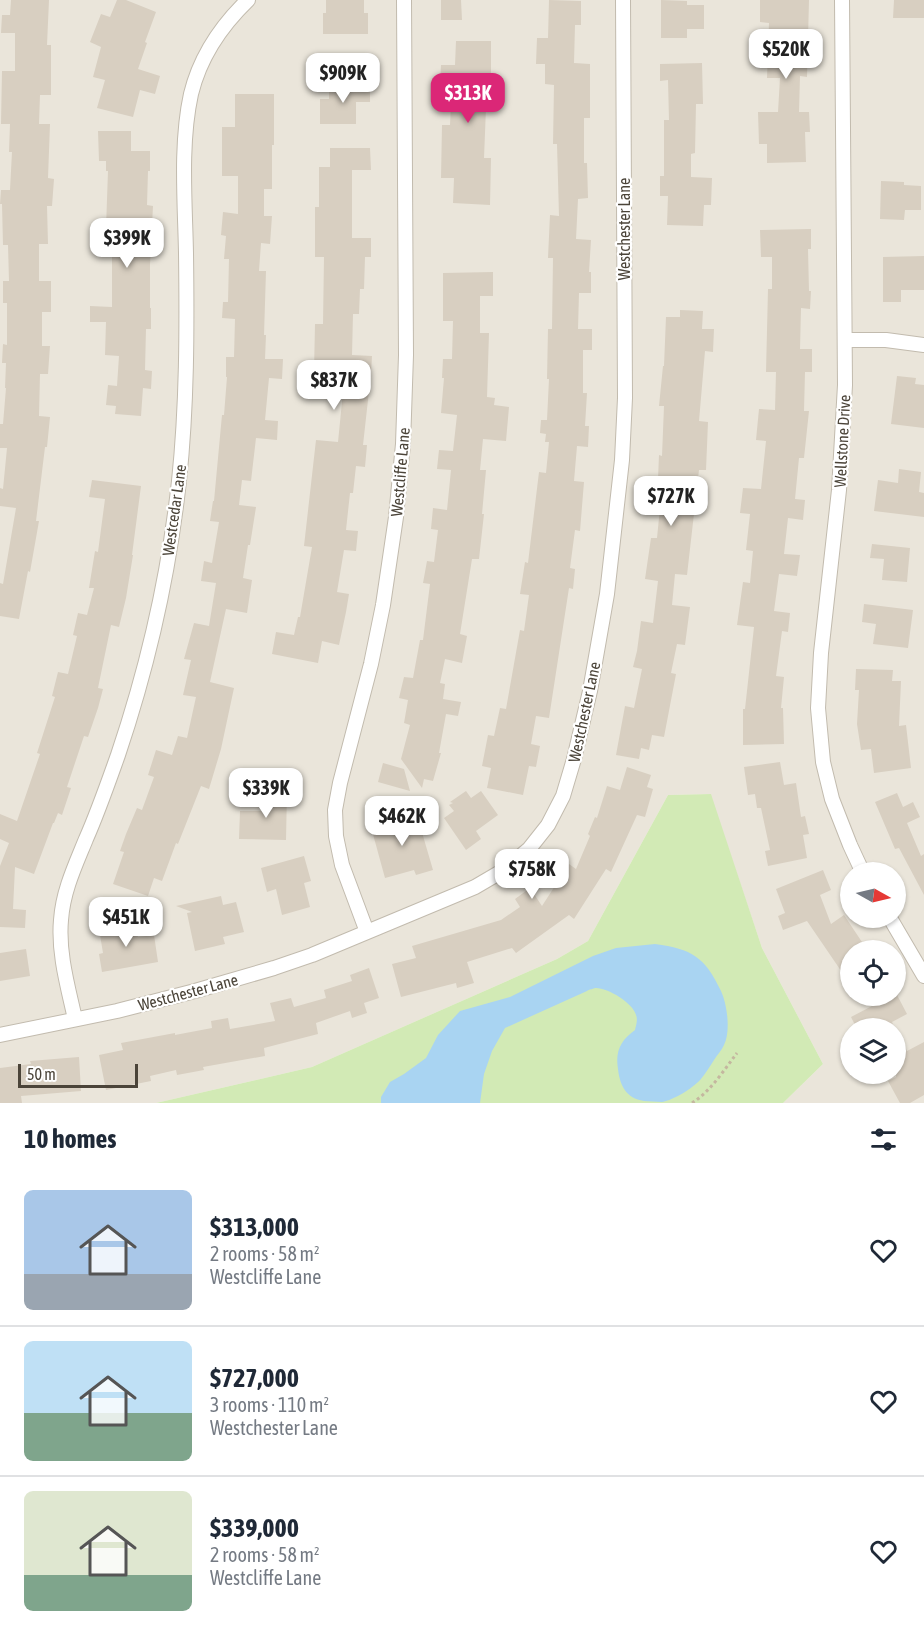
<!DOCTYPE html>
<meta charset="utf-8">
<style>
:root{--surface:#fff;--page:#f2f2f3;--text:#1f2937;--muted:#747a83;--line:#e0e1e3;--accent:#db2777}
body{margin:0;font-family:"Asap Condensed",sans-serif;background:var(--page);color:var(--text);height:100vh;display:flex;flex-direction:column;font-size:22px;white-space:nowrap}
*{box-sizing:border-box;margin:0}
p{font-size:20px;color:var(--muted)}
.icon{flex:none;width:33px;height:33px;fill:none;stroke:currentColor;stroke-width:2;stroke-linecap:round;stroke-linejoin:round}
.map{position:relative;height:1103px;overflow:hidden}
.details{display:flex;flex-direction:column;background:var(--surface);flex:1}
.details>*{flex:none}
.needle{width:39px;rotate:98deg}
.tools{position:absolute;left:840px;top:862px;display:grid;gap:12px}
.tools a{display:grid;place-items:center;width:66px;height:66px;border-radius:50%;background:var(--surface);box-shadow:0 2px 4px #0004;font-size:30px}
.scale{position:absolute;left:18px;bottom:15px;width:120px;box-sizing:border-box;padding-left:6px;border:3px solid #4b4439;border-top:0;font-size:16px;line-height:21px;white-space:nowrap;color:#4b4439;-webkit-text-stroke:4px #fff;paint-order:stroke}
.price{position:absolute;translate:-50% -51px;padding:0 14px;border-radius:12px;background:#fff;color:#222;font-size:20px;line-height:39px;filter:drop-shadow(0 2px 3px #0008)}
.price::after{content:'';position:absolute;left:50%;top:36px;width:18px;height:14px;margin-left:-9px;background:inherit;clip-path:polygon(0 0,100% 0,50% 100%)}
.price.selected{background:var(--accent);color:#fff}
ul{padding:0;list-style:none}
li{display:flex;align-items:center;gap:18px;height:150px;padding:0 24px}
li+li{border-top:2px solid var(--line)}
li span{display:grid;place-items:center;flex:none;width:168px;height:120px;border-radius:9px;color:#555}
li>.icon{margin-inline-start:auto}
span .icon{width:72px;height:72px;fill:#fffc;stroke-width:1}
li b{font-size:26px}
h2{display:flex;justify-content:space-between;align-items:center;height:72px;padding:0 24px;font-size:26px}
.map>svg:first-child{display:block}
</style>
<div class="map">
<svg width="924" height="1103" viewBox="0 0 924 1103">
<rect width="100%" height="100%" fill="#f6f3ec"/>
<!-- residential -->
<path fill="#eae5da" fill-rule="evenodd" d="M0,0h924v1103h-141l40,-39 -61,-116 -52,-154 -42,1 -80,146 -31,18 -245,108 -156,36h-156zM850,873h46v45h-46zM850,951h46v45h-46zM850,1029h46v45h-46z"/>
<!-- green -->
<path fill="#d2eab5" d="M711,794l51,154 61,116 -40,39h-627l156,-36 245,-108 31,-18 80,-146z"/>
<!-- water -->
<path fill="#a9d4f2" d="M655,944c37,5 50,13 66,47 6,13 10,40 3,54 -2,5 -7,10 -10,15 -4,6 -8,13 -13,19 -8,9 -27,21 -39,23 -5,0 -13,-1 -18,-1 -18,-3 -24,-15 -26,-32 -3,-18 3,-29 17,-39 1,-5 3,-10 1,-15 -3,-12 -28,-27 -40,-27 -1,0 -8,2 -9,3l-82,37 -13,23 -8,23 -4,29h-99v-6l9,-15 14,-8 22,-16 12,-23 22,-24 50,-14 83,-41 23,-8z"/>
<!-- building -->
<path fill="#d8cfc1" d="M11,0h38l-2,45h4v50h-11l-1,29h11l-2,54 6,1 -2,27h-5l1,38h-9v37h12v31h-9v34h8l-2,28h-8l-1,42 11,1 -3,30h-2l-9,74h3l-9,51 -2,-1 -9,48 -19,-3v-33l3,1 13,-76 -16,-2v-18l3,1 4,-41h-7v-24h3l3,-36h-1l1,-25h-4l1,-19 4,1v-42h-4v-22h6l-1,-36h-5l-1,-41h-2l1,-14h9l2,-38h-3l1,-28h-9l1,-53h13v-38h-14l1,-18h8z
M117,0h9l30,12 -11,30 2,1 -9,26 22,7 -5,18 -15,-4 -7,27 -36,-9 8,-28 -12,-3 8,-30 -11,-5 11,-28 9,3z
M326,0h38v13h4v21h-45v-21h3z
M441,0h20l1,20h-21z
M549,0l32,1v24h-6l-1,38 16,1v54h-6v45h3l1,35 -10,1 -2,40 15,1 -2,32h2v21h-12l-1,36h14v21h-9v43h4l-2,33h4l-1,21 -11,-1 -3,35 10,1 -4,49 -5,-1 -5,38 5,1 -2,20 -4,-1 -20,130 -13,-2 -5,28 9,2 -4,21 -7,-1 -6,29 -36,-7 4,-20 -9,-2 6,-31 6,1 6,-28 6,1 14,-79 4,1 5,-36 -9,-1 5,-32 3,1 11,-91 7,1 3,-31h-4l1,-8 -6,-1 1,-13h6l2,-41h-2l1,-50h4l1,-71h-5l2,-43 9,1 -2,-72h-4l1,-59 -9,-1v-20h-9l1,-26h11z
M661,0l26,1v4h17v24h-17v9h-26z
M760,0h49l-2,77 -7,-1 -1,36h10l1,20h-5l1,30 -39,1v-19h-8l-1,-32h20l2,-34h-13l2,-55 -9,-1z
M894,0h30v18h-31z
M456,41h35v42h-4l-3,75h7l-1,47 -37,-2 1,-25h-13l1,-53h8l2,-42h-12l1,-18h14z
M702,63l1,41h-7l-1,49 -4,1v23l21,1 -1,27h-7l-1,21 -36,-1 1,-29h-8v-20h4v-56h5l-1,-40 -8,1v-17z
M329,85h41v17h-14v22h-36v-25h9z
M235,94h39v51h-2v44h-8v27h8l-2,28 -9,-1 -2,28h7l-2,64h2l-1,24h18l-1,20 -13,-1 -4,42 13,1 -1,19 -21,-2 -5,43 -9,-1 -3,25 17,2 -6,38h-2l-5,33 9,2 -5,33 -21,-4 -16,73 24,6 -13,61 -12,40 -8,-3 -23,58 -2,-1 -14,38 -8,-3 -6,18 -35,-12 11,-32 -4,-1 6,-17 11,-26 5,2 12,-33 -6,-2 8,-25 16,5 6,-19 9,2 9,-41 -13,-2 8,-35 -7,-1 10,-36 15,3 7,-43 -15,-2 3,-20 8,2 7,-41 -9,-1 3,-20h1l8,-86h2l3,-38h-1v-20h8l1,-38 -13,-1 1,-16h5l1,-43h-5l2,-23 -5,-1 2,-23 15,2v-38h-16v-49h13z
M98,131h33v20h19v20h-2l-1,34 6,1 -3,59v43h1v21h-5l-1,41 7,1 -1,18 -8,-1 -2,28 -26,-2 1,-8 -10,-1 2,-20 9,1 2,-30 -14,-1 1,-33h-16v-16l22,1v-79h-6l2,-57h-2v-10h-7z
M330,148h40l1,22h-19v68h19v19h-6l-1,32h-4l-1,25h-6l-1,41 20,1 -1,17 -8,72h4l-2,22 -9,-1 -3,27h-3l-4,37 12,1 -2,20 -12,-1 -7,42 12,2 -3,18 -7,33 -17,-4 -4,22 -46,-9 4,-22 18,3 4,-18h2l12,-70 -8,-1 12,-106 22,2 7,-70h-31l1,-48h8l1,-67h-9v-50h4v-40h11z
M881,181l23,1v3l17,1v24h-16l-1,10 -24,-1z
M811,229v20h-3l1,42h2l-1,18 -9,-1 -1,41h12v23h-7l-1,39h5l-5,47h-5l-4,41 10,1 -2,20 -15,-2 -4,36 16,1 -3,21 -18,-2 -5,37 16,2 -2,19 -6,-1 -6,45 8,1 -3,31h2l1,36 -41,1v-36h2l9,-82 -17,-2 6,-43 7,1 3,-32 -7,-1 4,-36 -10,-1 3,-25 18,1 5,-48 -10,-1 3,-31 16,1 1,-38h-10l2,-83h4v-32h-11l-1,-27z
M924,256v34h-23v12h-18v-45z
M493,272v24h-13v37h9l-2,64 8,1 -1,7 15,2 -3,34 -23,-2 -3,31h6l-4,44h2l-5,45h-7l-12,75 7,2 -5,27 -17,-4 -5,24 5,1 -2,15 18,3 -3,14 -12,-2 -7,39h2l-8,28 -9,-2 -2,9 -21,-29 9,-34 -6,-2 4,-23 -9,-2 5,-21 9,1 7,-38h3l7,-56 -7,-1 4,-22 7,1 4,-32 -7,-1 2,-21 14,2 4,-40 -14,-1 2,-19 14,1 4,-36 -16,-2 3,-35h-2l1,-19h9l1,-38h-10v-48z
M680,310l23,1 -1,18h12l-1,23 -8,-1 -6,70 9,1 -2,48h-7l-12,105 -12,-1 -3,31 18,2 -5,38 -8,-1 -6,29 5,1 -12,63 -12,-2 -3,15 -8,-2 -2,11 -23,-4 9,-49 9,2 8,-39 -9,-2 4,-16 4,-30 12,2 5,-42 -13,-2 6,-41h6l4,-40h-6l2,-19h1l1,-24 3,1 2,-50h-5l4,-40h1l2,-49h14z
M897,376l19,2 -1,6 9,1v43l-33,-4z
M899,469l22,3 -2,20 5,1v24l-50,-6 4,-31 20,3z
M92,480l49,6 -9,69h1l-7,43 -7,29 -8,-2 -13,63 5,1 -5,19 -10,29 -4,-1 -17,51 4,1 -9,27 -4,-2 -4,10h-1l-19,51 -19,-7 -2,42 13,1 -1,18 -25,-1v-61l9,-23 -9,-4v-25l17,7 23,-67 -3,-1 18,-56 -3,-1 6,-24 10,2 9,-38 -4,-1 5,-22 9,2 7,-27h-5l6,-37 3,1 7,-53 -16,-2z
M872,544l38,4 -3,34 -25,-2 2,-21 -14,-1z
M864,604l49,6 -5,38 -35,-4 3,-20 -14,-2z
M856,669l37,1 -1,11h9l-2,45 7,-1 5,43 -37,5 -3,-24 -10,1 -4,-26 2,-34h-4z
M780,762l4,23 12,-2 5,34 4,-1 4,18 -6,1 4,23 -39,8 -3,-15 5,-1 -9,-42h-4l-2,-14 -7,1 -4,-28z
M383,763l21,6 6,22 -32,-9z
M627,767l24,8 -4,12 6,2 -8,28 -8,-2 -26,57 -5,-3 -32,50 -5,-4 -53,38 -4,-5 -45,14 7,21 -17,5 -1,-5 -55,14 -9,-33 24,-6 -4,-12 89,-26 19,-13 -5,-8 15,-11 12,18 27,-42 7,5 14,-33 -2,-2 7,-17 2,1 10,-32 13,4z
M264,791h23l-1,49 -47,-1 1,-28h23z
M466,791l5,7 10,-7 17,24 -22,16 5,8 -15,11 -22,-32 10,-7 -5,-6 4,-2 -3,-1z
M897,793l6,14 10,-5 7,15 -13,6 14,33 3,-2v41l-25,-47 -4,1 -20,-47z
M417,814l3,11 -1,4h2l12,41 -17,5 -2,-5 -29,8 -14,-51z
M304,856l7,25 -7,2 6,24 -28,8 -6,-26 -9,3 -6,-24z
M823,870l8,20 -11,5 11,29 13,-9 24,36h-18v33l-43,-63 -24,9 -5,-14 7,-3 -9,-24z
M221,896l2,9 13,-3 8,30 -21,5 2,7 -30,7 -8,-38 5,-1 -16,-6z
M136,922l2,15 16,-2 4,27 -56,10 -3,-18 4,-1 -4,-24z
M26,949l4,27 -30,5v-28z
M369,968l10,30 -15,5 3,10 -15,5 -2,-7 -34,12 2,11 -54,14 1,8 -62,11 1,3 -27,5 -1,-5 -26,6 1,5 -45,9 -7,-35 24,-5 -2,-7 54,-10v2l37,-7 -1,-7 17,-3 2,11 45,-8 -5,-18 21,-5 3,9 32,-9 -2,-8 28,-9 -2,-6z
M896,993l11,21 -15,8 3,7h-38l-6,-12 40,-21h5z
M896,1030l11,21 17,-9v53l-14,8h-10l-12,-22 8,-4z
M79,1057l2,34 -60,5 1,7h-22v-35l31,-4 -1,-3z"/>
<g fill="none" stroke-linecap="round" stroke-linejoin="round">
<!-- street casing -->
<g stroke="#c2bbae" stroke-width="16">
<path id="street" d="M842,0l3,385 -6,105 -18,163 -3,55 5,54 9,37 18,46 13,28
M845,340h41l38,5
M890,918l34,58
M367,932l-25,-67 -6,-29 -1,-26 5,-27 31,-119 12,-59 13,-88 7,-73 3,-89 -2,-355
M75,1019c-7,-32 -17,-66 -14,-99 2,-29 14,-54 25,-81 12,-27 22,-56 32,-84 30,-89 51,-181 61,-274 8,-76 8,-152 7,-228 -1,-51 -6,-109 5,-159 9,-37 30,-68 57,-94
M0,1035l117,-24 78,-20 79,-23 38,-13 163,-68 29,-17 25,-21 19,-24 15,-29 11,-37 16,-68 17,-97 15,-134 3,-62 -2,-398"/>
</g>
<!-- path -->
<path stroke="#c4b79f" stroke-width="3" stroke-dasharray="3 3" stroke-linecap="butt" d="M692,1103c19,-12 32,-33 45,-50"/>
<!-- street -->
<use href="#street" stroke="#fff" stroke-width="14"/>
</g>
<g text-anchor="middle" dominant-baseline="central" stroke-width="4.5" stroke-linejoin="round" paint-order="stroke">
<!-- street labels -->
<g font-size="16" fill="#4b4439" stroke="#fff">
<text transform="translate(624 229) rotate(-90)">Westchester Lane</text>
<text transform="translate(842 441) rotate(-87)">Wellstone Drive</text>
<text transform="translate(400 472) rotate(-85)">Westcliffe Lane</text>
<text transform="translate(174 510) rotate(-82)">Westcedar Lane</text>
<text transform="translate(584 712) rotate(-78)">Westchester Lane</text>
<text transform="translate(188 992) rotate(-15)">Westchester Lane</text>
</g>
</g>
</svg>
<div class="tools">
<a><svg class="needle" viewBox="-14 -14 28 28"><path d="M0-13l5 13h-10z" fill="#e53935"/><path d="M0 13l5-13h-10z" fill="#747a83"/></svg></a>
<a><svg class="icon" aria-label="locate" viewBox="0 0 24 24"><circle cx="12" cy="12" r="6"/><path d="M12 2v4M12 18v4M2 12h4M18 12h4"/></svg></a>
<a><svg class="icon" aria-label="layers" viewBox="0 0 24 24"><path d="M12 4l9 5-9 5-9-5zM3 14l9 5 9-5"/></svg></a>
</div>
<div class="scale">50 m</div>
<b class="price" style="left:786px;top:80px">$520K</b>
<b class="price" style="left:343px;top:104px">$909K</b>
<b class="price selected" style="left:468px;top:124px">$313K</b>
<b class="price" style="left:127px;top:269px">$399K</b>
<b class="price" style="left:334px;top:411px">$837K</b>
<b class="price" style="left:671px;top:527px">$727K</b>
<b class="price" style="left:266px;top:819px">$339K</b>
<b class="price" style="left:402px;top:847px">$462K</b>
<b class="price" style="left:532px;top:900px">$758K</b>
<b class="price" style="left:126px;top:948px">$451K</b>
</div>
<section class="details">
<h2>10 homes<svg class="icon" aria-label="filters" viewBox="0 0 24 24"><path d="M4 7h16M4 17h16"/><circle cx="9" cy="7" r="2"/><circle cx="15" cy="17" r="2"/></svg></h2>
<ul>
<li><span style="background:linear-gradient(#a9c7e8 70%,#9aa5b1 0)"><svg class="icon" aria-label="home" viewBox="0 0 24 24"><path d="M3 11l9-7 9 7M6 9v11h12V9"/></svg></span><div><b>$313,000</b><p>2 rooms · 58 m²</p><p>Westcliffe Lane</p></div><svg class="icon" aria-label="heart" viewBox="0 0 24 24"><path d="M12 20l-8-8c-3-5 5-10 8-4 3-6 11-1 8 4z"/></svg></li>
<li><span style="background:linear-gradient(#bfe0f5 60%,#7fa58c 0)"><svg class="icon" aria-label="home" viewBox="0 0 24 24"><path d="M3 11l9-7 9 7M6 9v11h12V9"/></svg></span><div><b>$727,000</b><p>3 rooms · 110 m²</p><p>Westchester Lane</p></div><svg class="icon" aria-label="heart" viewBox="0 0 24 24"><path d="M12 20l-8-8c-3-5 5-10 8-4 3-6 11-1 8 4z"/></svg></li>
<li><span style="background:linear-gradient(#dfe7d0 70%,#7fa58c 0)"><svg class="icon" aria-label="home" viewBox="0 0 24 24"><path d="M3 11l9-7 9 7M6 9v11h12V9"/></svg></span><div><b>$339,000</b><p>2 rooms · 58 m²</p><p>Westcliffe Lane</p></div><svg class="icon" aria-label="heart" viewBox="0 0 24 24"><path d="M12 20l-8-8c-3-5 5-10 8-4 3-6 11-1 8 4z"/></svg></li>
</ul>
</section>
